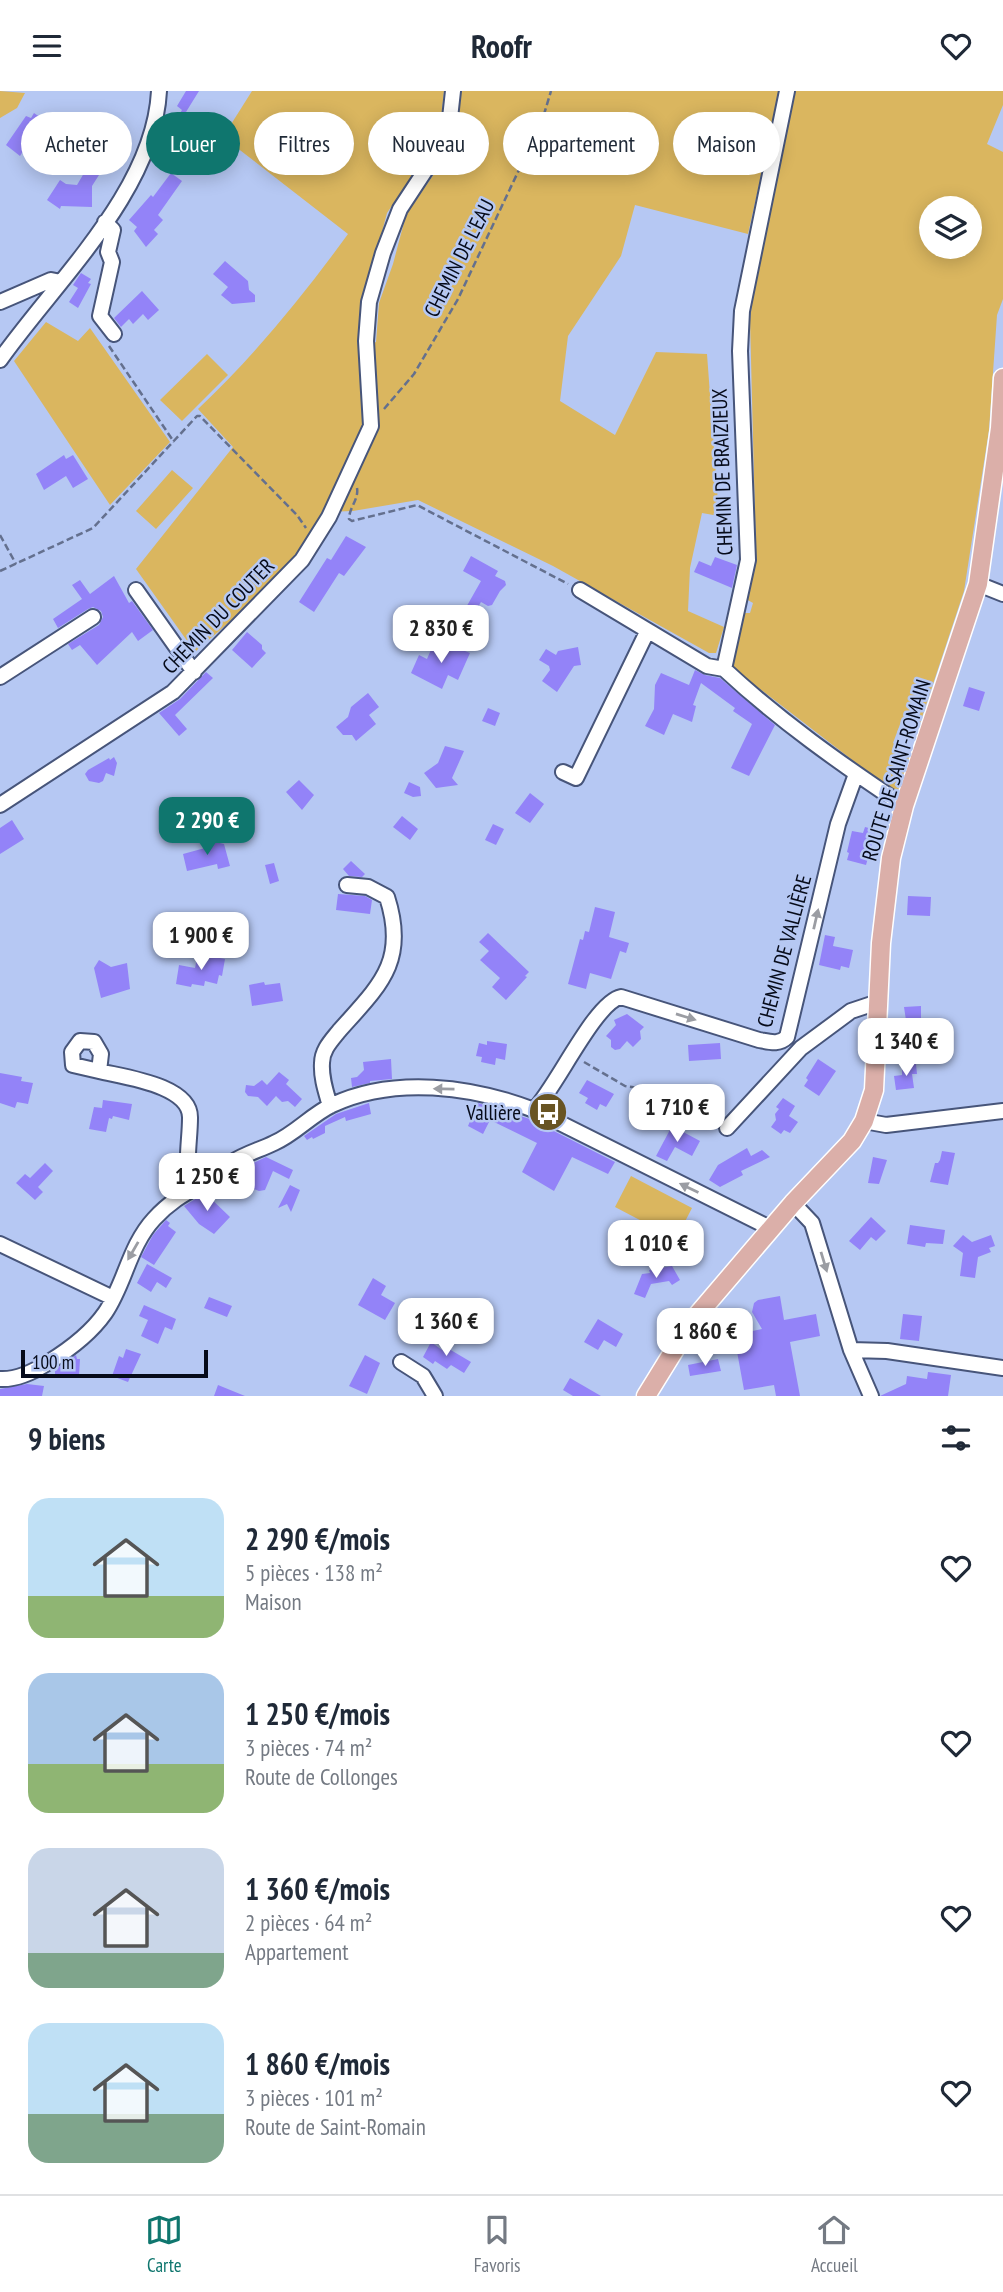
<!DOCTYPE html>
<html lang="fr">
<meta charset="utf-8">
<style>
:root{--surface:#fff;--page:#f2f2f3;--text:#1f2937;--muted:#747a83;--line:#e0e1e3;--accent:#0f766e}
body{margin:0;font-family:"PT Sans Narrow",sans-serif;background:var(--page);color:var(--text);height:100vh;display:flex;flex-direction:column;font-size:26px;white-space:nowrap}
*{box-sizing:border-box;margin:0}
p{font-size:23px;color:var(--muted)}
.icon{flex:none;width:38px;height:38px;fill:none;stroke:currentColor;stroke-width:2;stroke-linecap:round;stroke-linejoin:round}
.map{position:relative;height:1305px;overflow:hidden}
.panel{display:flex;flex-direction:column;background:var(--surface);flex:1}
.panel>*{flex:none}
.hud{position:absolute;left:21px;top:21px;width:962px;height:63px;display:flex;gap:14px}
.fabs{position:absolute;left:919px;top:105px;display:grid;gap:14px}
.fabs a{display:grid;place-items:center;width:63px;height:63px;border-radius:50%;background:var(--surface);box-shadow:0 4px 18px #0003;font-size:35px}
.scale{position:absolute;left:21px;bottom:18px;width:187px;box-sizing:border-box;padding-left:7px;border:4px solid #060b1a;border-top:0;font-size:19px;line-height:24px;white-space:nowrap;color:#060b1a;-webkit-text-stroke:5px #b6c8f3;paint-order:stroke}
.price{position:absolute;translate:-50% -60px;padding:0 16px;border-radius:14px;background:#fff;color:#222;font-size:23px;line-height:46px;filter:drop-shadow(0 2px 4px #0008)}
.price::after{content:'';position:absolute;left:50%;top:42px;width:21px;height:16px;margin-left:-10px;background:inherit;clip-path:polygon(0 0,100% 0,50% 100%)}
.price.on{background:var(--accent);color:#fff}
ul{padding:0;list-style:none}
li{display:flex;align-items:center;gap:21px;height:175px;padding:0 28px}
li span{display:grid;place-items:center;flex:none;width:196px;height:140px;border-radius:21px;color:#555}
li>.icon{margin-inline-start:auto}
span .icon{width:84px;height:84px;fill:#fffc;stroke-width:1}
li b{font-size:30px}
h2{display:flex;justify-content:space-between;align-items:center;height:84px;padding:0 28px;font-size:30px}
.chip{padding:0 24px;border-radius:32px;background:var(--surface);box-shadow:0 4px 18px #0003;font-size:24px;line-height:63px}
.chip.on{background:var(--accent);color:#fff}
header{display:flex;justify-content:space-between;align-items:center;height:91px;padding:0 28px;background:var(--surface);font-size:32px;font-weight:700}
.dock{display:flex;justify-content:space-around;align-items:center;height:98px;border-top:2px solid var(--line);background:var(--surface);font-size:19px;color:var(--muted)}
.dock a{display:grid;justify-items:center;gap:4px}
.dock .on{color:var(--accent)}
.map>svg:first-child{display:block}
</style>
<header><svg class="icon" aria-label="menu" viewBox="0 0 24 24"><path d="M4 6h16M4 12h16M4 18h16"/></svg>Roofr<svg class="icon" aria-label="heart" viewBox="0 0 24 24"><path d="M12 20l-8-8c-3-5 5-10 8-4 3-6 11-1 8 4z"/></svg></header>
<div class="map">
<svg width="1003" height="1305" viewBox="0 0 1003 1305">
<rect width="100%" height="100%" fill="#b6c8f3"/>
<!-- green -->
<path fill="#dab65f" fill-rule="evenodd" d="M0,0l25,2 -8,15 -17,10z
M252,0h192l-5,46 -52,76 -23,88 -2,47 14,-6 3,-39 14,-39 13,-49 43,-63 8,-16 3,-45h320l-32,143 -113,-29 -14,51 -53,80 -8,65 55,34 41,-83 51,2 12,162 -17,-3 -12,55 -2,43 36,16 -8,26h-7l-156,-87 -135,-66 -65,11 -30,1c-7,42 -95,110 -128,140l-59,-83 97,-122 -35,-38c56,-53 105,-113 150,-175l-125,-97z
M793,0h210v14l-16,39 16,8v147l-6,16 -8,115 -25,161 -44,132 -18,-4 -9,24 19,14 -13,39 -169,-130 12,-53h8l3,-10 -7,-4 10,-44 -6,-235 5,-40zM931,117h39v39h-39z
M46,231l32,19 12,-13 80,114 -60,63 -96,-144z
M207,263l21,21 -46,46 -22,-21z
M172,379l21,18 -37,41 -20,-18z
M631,1085l61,32 -16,31 -61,-32z"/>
<!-- building -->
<path fill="#9383f8" d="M186,0h13l-13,21 -3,-2 10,7 -11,18 -11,-7 11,-18 -5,-4z
M34,22l10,7 -3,4 10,7 -7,10 12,9 -9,14 -22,-16 -5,8 -14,-11 20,-29 5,2z
M87,77l12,7 -7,11v21l-31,-1 -1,3 -13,-9 13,-20 6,4 11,1z
M171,82l11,8 -24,34 5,5 -9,10 4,4 -12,13 -12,-16 3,-4 -8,-7 22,-25 2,2z
M225,170l23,20 1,9 6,5v7l-23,2 -11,-9 7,-8 -15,-13z
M81,182l10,6 -3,4 3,1 -13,24 -9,-6 9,-14 -5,-3z
M142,200l17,19 -11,10 -5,-6 -10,10 -4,-5 -8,8 -7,-9z
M716,303h12l1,17h-12z
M64,364l2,4 7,-4 15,24 -15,9 -7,-12 -22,14 -8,-16z
M346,445l20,11 -22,29 -5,-3 -25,39 -15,-10 28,-44 4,2z
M471,465l27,15 -3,5 10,5 1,4 -6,6 -8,14 -4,1 -7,-4 -8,14 -9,-5 17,-30 -18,-10z
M715,466l22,8 -5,23 -38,-16 5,-11 12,5z
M114,485l15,27 3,-2 21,29 -15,11 -6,-9 -35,33 -17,-20 -8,5 -4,-6 31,-19 4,-8 -2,-6 -8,-4 -5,2 -30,19 -5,-9 29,-20 -10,-14 8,-5 10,14z
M247,541l15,13v4l4,4 -14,15 -20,-18z
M439,552l10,5 1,-3 20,8 -12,27 -10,-5 -6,14 -31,-16 8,-18 8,4 6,-14 4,2z
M578,556l3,18 -7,1 -17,26 -15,-11 8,-11 -1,-4 -10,-6 7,-11 10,6 2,-4z
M695,579l10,5 15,3 55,47 -26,51 -18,-8 21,-44 -19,-13 2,-3 -34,-25 -8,22 3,1 -4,16 -19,-8 -9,21 -19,-9 9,-17 1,-24 6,-12 28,12z
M206,581l7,6 -38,37 12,14 -8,7 -20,-23 21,-14z
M969,596l16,5 -6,19 -16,-5z
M368,602l11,14 -10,8 7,9 -20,17 -4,-6h-9l-7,-8 12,-10 3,-10z
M488,617l12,5 -5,13 -13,-5z
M445,655l19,5 -12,27 6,7 -22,3 -12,-15 14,-10z
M114,666l3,6 -3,13 -8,-3 -3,8 -4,2 -10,-2 -4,-7 3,-4 21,-12 1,2z
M299,689l15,15 -12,15 -16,-18z
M409,691l11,5 1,9 -8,1 -9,-4z
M530,702l14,11 -14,19 -15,-10z
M234,721l12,12 -11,9 -11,-11z
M402,725l16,13 -8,11 -17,-13z
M12,729l12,19 -24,15v-26z
M493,733l11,5 -8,16 -11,-5z
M865,736l11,3 -10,35 -19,-5 2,-7 -2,-1 5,-21 11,2z
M211,750l13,3 6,22 -12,3 -1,-5 -30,7 -4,-17 22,-6 -2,-5z
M351,770l14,13 -3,3 -13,-1 -6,-7z
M274,772l5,18 -9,3 -5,-19z
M338,803l27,2 7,4 -2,14 -34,-4z
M908,805l23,1 -1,19 -23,-1z
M595,816l20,5 -6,25 20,6 -3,10 -6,-2 -9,28 -21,-6 -4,16 -18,-5 12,-45 3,1 2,-9 4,1z
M488,842l41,39 -4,4 2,1 -21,23 -14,-13 8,-9 -20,-18 9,-9 -10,-9z
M825,844l10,2 -2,9 20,4 -4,18 -8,-2 -1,4 -21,-5z
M210,865l15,3 -3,17 -3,-1 -2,9 -12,-3 -1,5 -12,-2 -1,3 -15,-3 3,-19 16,3 2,-10 11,3z
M99,869l12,7 16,-4 3,26 -29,9 -7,-30z
M264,891l1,3 15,-2 3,18 -31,5 -3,-21z
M921,915v20l-14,1 -3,-20z
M627,923l17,13 -4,4 1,8 -8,8 -6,-6 -7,8 -5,1 -4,-3v-7l-5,-4 10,-11 -2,-5z
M487,950l20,3 -2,16 -9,-2 -1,7 -14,-3 1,-5 -6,-1 3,-13 8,2z
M720,952l1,16 -32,2 -1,-16z
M391,968l1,20 -22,2v2l-18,4 -1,-9 6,-1 7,-7 -1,-8z
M818,968l18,12 -17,25 -15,-10 4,-6 -2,-2z
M916,973l1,10h-5l2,14 -18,2 -2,-14 8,-1v-10z
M279,981l10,8 -3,4 16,15 -7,8 -7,-6 -6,1 -6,-6 -9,10 -9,-9 -10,-1 -3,-4 1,-7 8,1 8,-6 5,5z
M0,982l22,4 -1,4 12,2 -5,21 -11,-2 -2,6 -15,-5z
M587,989l27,14 -8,13 -6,-3 -3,6 -12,-7 3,-5 -9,-5z
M783,1007l12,8 -6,10 9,6 -8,11 -6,-3 -3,4 -10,-7 5,-7 -1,-6 4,-5 -3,-2z
M103,1009l29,4 -3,16 -16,-4 -1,3 -3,-1 -3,14 -17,-3 5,-22 8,1z
M369,1012l2,11 -25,7 -1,-4 -20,9v7l-12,6 -1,-2 -5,3 -3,-4 32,-22z
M478,1012l52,16 85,43 -7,12 -36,-17 -18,34 -32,-19 15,-29 -47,-23 -7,14 -15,-8z
M672,1035l28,15 -8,15 -17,-9 -8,14 -11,-5z
M747,1057l4,8 11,-6 8,7 -29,14 2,4 -23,12 -11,-7 9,-15z
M942,1060l13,2 -7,32 -18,-3 5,-19h3l2,-3z
M266,1066l27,13 -4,9 -16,-8 -8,19 -6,1 -20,-8 -10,5 -3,-7 9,-9z
M873,1066l14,3 -8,24 -11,-1z
M45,1072l8,8 -15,16 5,5 -8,8 -19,-17 9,-9 5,4z
M290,1094l10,5 -9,22 -4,-8 -9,4z
M205,1102l25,24 -16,17 -15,-10 -15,-18z
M871,1126l15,14 -10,10 -5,-4 -11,13 -11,-9z
M166,1129l4,3 -2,3 8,6 -22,33 -13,-8 12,-22z
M910,1134l35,5 -2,14 -17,-1 -1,4 -18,-3z
M963,1144l9,7 19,-7 4,11 -6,2 2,4 -13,5 -3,21 -15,-2 3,-23 -10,-7z
M147,1173l25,14 -6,10 -9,-6 -6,10 -14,-9z
M672,1175l8,14 -8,5 -3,-4 -18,3 -6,14 -11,-4 8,-20 8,-1 -1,-3z
M373,1187l13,8 -5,9 14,8 -10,17 -27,-15z
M780,1205l4,24 32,-6 4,22 -30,6 10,54h-24l-2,-11 -30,5 -10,-55 28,-6 -10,-17 2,-9 4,-3z
M209,1206l23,9 -5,11 -23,-9z
M144,1214l32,14 -4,11 -7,-3 -7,17 -17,-8 7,-16 -9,-4z
M903,1223l19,2 -3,25 -19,-2z
M598,1228l25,15 -7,13 -12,-7 -6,10 -14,-8z
M431,1251l11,8 2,-4 27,16 -7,11 -13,-8 -4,4 -12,-8 -2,3 -10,-7z
M126,1258l15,5 -13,28 -16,-6 7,-20 4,2z
M76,1264l1,4h3l-1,17 -24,1v-8z
M365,1264l15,8 -13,31 -18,-8z
M718,1268l3,12 -31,5 -2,-11z
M928,1281l23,3 -3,21h-68l26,-12 1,-8 20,3z
M570,1287l31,18h-28l-10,-6z
M27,1293l17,2 -2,10h-42v-7z
M218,1294l27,11h-31z"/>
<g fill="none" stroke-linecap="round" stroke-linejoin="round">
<!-- minor casing -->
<g stroke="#47557a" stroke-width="18">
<path id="minor" d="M787,0l-45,220 -2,40 8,209 -24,109c56,52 117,95 180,137
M105,131l8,8 -5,22 4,10 -12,54 14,18
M0,211l51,-22 10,2
M0,269c55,-78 154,-169 159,-269
M978,493l25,10
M136,499l58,82
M580,499l127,76 17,3
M0,586l93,-60
M563,681l13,6 71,-146
M0,714l173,-113 129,-132 27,-43 42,-91 -5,-85 3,-39 14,-49 17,-44 48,-73 5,-45
M99,980l-26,-6 -1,-13 8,-11 14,1 7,12 -2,17c24,6 92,14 91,47 0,24 -6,46 2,70
M330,1015c-4,-14 -9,-28 -8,-43 0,-13 9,-22 17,-32 40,-45 69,-69 48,-134l-19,-10 -21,-2
M534,1019c22,-22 61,-108 87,-113l138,43c11,2 20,5 28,-3l51,-213 18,-50
M864,1030l22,4 117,-14
M727,1037l74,-80 50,-37 27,-9
M793,1112l19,20 39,127 20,46
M0,1153l113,54
M851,1259l36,1 116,17
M401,1271l22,14 12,20
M0,1288c17,1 35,-8 49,-17 21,-13 42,-29 56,-49 20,-29 24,-67 49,-94 21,-23 39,-29 65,-45 4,-3 8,-8 12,-11 13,-9 29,-13 43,-20 21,-9 37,-28 58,-38 62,-29 140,-19 202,5l238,119"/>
</g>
<!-- major casing -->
<g stroke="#fff" stroke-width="21">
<path id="major" d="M646,1305l47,-76 100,-117 59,-62 12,-20 10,-31 7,-147 10,-85 13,-52 74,-222 22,-156 3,-50"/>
</g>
<!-- path -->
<path stroke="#64708e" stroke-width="2.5" stroke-dasharray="7 3.5" stroke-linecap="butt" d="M109,255l65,96
M384,318l30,-35 44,-75 84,-178 9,-30
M357,397c2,11 -8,20 -8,31l3,2 65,-16 151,79
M0,444l16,29
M0,480l93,-43 104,-112h3l97,99 9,13
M584,971l41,24 28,4 63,32"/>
<!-- minor -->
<use href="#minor" stroke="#fff" stroke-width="14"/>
<!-- major -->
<use href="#major" stroke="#dbafa9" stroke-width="18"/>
</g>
<!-- one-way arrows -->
<defs><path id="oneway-solid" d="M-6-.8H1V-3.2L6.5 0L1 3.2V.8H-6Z" transform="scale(1.75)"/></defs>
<g fill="#9b9da3">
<use href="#oneway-solid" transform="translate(816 828) rotate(-77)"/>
<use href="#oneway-solid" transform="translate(686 926) rotate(17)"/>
<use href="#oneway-solid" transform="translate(444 998) rotate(-179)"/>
<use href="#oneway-solid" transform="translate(689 1097) rotate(-154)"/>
<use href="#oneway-solid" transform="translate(133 1160) rotate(120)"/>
<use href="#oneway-solid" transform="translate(824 1171) rotate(73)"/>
</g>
<!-- icons -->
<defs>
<g id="bus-disc" transform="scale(2.0125)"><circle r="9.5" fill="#685423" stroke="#b6c8f3"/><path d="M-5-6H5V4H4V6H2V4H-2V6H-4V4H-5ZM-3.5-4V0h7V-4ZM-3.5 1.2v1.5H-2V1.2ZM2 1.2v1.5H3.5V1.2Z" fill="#fff"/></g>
</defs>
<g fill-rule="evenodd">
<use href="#bus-disc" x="548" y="1021"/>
</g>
<g text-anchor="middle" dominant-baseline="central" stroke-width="5" stroke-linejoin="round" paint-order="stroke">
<!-- street labels -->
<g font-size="21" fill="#060b1a" stroke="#b6c8f3">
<text transform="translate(459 167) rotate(-63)">CHEMIN DE L'EAU</text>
<text transform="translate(722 381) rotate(-92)">CHEMIN DE BRAIZIEUX</text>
<text transform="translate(218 525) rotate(-46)">CHEMIN DU COUTER</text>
<text transform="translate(896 679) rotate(-73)">ROUTE DE SAINT-ROMAIN</text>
<text transform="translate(784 860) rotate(-75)">CHEMIN DE VALLIÈRE</text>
</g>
<!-- poi labels -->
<g font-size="21" fill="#060b1a" stroke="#b6c8f3" text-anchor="end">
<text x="521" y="1021">Vallière</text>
</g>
</g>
</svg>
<div class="fabs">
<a><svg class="icon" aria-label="layers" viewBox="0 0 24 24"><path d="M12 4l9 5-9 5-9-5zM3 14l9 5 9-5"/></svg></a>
</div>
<div class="scale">100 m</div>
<b class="price" style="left:441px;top:574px">2 830 €</b>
<b class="price on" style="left:207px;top:766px">2 290 €</b>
<b class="price" style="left:201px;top:881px">1 900 €</b>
<b class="price" style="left:906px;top:987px">1 340 €</b>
<b class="price" style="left:677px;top:1053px">1 710 €</b>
<b class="price" style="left:207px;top:1122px">1 250 €</b>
<b class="price" style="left:656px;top:1189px">1 010 €</b>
<b class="price" style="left:446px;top:1267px">1 360 €</b>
<b class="price" style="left:705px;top:1277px">1 860 €</b>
<div class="hud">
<a class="chip">Acheter</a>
<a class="chip on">Louer</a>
<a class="chip">Filtres</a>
<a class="chip">Nouveau</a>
<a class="chip">Appartement</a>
<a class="chip">Maison</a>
</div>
</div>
<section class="panel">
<h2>9 biens<svg class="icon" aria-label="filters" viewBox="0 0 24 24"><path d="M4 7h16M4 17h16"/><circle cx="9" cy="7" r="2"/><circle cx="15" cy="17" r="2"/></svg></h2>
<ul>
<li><span style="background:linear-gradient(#bfe0f5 70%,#8fb573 0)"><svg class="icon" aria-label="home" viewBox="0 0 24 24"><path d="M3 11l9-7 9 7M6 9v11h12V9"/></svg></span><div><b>2 290 €/mois</b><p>5 pièces · 138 m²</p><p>Maison</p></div><svg class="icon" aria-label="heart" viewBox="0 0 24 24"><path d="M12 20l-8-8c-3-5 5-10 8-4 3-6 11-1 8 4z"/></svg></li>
<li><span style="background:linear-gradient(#a9c7e8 65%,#8fb573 0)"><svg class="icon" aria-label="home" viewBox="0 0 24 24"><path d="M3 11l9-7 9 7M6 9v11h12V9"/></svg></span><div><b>1 250 €/mois</b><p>3 pièces · 74 m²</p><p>Route de Collonges</p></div><svg class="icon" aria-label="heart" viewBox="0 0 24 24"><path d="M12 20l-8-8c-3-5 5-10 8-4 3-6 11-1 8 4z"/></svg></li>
<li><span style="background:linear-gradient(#c9d6e8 75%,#7fa58c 0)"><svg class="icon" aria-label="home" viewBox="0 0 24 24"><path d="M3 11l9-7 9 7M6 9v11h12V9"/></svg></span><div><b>1 360 €/mois</b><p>2 pièces · 64 m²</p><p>Appartement</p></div><svg class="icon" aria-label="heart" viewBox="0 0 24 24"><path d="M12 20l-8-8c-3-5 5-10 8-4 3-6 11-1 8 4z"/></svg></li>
<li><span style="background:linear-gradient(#bfe0f5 65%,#7fa58c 0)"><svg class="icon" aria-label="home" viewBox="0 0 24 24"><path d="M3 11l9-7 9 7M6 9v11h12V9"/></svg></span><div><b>1 860 €/mois</b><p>3 pièces · 101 m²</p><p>Route de Saint-Romain</p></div><svg class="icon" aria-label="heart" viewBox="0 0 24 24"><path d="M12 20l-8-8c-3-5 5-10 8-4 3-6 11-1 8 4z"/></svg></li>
</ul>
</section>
<nav class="dock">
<a class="on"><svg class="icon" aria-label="map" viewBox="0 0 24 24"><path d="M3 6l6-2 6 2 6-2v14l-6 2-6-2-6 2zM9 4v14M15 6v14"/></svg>Carte</a>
<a><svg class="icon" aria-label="saved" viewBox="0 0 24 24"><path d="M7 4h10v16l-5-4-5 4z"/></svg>Favoris</a>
<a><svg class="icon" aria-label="home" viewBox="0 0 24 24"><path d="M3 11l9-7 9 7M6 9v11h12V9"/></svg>Accueil</a>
</nav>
